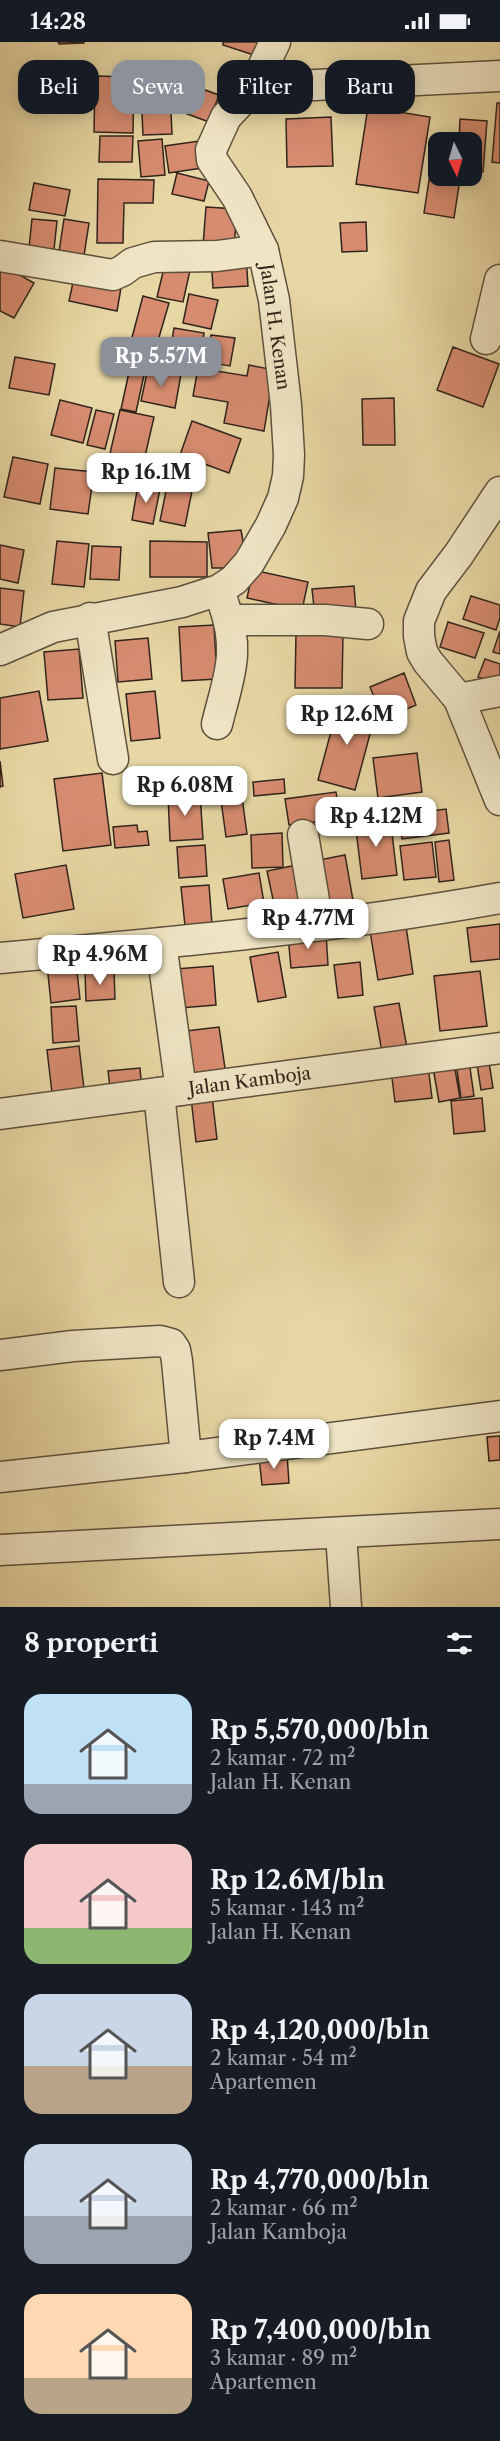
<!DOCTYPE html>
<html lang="id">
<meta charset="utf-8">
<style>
:root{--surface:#171b24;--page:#242831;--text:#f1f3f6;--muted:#9ea1a6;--accent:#8c9099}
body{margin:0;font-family:"Libre Caslon Text",serif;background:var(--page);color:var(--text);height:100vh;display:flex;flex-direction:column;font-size:22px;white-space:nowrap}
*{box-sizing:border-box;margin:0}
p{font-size:20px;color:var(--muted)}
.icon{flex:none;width:33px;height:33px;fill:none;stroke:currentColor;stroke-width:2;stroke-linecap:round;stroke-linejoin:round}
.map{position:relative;height:1565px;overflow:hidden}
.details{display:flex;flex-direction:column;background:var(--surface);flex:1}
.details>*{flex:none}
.hud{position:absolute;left:18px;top:18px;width:465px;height:54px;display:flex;gap:12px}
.needle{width:39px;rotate:175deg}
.tools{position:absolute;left:428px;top:90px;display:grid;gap:12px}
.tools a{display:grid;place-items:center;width:54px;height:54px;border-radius:12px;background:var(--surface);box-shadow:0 3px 15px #0003;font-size:30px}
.price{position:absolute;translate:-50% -51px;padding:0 14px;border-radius:12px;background:#fff;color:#222;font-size:20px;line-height:39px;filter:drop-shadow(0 2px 3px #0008)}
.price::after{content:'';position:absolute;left:50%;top:36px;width:18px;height:14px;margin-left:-9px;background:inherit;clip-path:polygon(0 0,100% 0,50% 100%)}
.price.on{background:var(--accent);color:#fff}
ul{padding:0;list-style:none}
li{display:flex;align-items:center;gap:18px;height:150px;padding:0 24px}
li span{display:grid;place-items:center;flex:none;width:168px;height:120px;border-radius:18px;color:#555}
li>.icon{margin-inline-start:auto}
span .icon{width:72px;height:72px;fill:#fffc;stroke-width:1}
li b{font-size:26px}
h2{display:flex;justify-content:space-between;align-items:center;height:72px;padding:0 24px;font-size:26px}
.pill{padding:0 21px;border-radius:18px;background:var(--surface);box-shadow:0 3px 15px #0003;font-size:21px;line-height:54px}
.pill.on{background:var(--accent);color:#fff}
.status{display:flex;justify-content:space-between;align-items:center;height:42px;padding:0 30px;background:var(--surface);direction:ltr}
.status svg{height:16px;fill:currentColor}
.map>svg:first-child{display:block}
</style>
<div class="status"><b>14:28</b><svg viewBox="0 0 49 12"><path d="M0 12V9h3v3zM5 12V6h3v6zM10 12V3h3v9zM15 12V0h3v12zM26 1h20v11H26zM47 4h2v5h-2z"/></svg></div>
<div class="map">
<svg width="500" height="1565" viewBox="0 0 500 1565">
<rect width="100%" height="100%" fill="#e7d7a4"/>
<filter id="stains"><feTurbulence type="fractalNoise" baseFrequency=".00333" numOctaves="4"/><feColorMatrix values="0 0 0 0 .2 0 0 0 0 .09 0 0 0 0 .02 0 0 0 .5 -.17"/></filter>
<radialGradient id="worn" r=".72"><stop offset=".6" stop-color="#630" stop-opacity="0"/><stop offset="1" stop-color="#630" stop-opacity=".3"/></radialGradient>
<!-- building -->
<path fill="#d78c70" stroke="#31241a" stroke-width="1.5" d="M58,0h26v1l-25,1z
M223,0h36l-5,13 -31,-10z
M95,34l39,1 -1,56 -39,-1z
M191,43l28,10 -10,27 -27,-10z
M170,49l2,43 -29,1 -2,-43z
M497,61h3v60l-8,-1z
M368,65l62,10 -12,76 -62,-9z
M331,75l2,49 -46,1 -1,-48z
M460,77l27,2 -4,51 -12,-1v-29h-12z
M100,94h33l-1,26h-33z
M162,97l3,36 -24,2 -3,-36z
M199,99l3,27 -33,5 -4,-27z
M177,131l32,8 -5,20 -32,-7z
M430,132l30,5 -6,39 -30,-5z
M98,137l56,1 -1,23h-29l-1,40h-26z
M34,141l36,7 -5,26 -36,-6z
M206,165l31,2 -3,39 -31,-2z
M32,177l25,2 -4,38 -25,-2z
M64,177l25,4 -6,39 -25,-4z
M366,180l1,29 -25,1 -2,-29z
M246,213l2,31 -35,2 -2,-31z
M166,218l25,6 -8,36 -26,-5z
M0,222l34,19 -20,35 -14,-7z
M75,231l47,9 -5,29 -48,-10z
M189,252l29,6 -7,29 -28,-6z
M143,254l26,7 -14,48 -25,-6z
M174,286l30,5 -5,31 -30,-5z
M211,293l24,3 -5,28 -24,-4z
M453,305l46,17 -16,43 -46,-17z
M15,315l40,7 -6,31 -40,-7z
M131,321l15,3 -10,46 -15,-3z
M249,323l25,5 -10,61 -40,-8 4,-21 -35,-6 5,-28 49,8z
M148,326l33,6 -6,34 -34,-7z
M394,356l1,47h-32l-1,-46z
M60,358l32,8 -9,35 -32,-8z
M96,368l18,4 -9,35 -18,-4z
M120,368l34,7 -11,48 -34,-7z
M192,379l49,18 -12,34 -49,-18z
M13,415l35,7 -8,40 -36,-7z
M55,426l39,4 -6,42 -38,-5z
M169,434l25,5 -9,45 -25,-5z
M138,443l22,4 -7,35 -21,-4z
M241,488l4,22 -18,16h-15l-4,-35z
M57,499l32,3 -5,43 -32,-3z
M150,499l57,1v35h-57z
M0,503l24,5 -6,33 -18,-4z
M92,504l29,1 -2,33 -29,-1z
M253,528l55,12 -6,28 -55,-12z
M354,544l2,26 -41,4 -3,-27z
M0,546l24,3 -4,36 -20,-3z
M471,554l29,9v13l-4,12 -33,-11z
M448,580l36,11 -9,25 -35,-11z
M214,583l3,54 -35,2 -3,-54z
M500,589v23l-7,-2z
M296,592l47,1 -1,53h-47z
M148,596l4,41 -34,3 -3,-41z
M79,607l4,49 -35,2 -4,-48z
M485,617l15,5v21l-22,-8z
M404,631l12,32 -33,14 -13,-32z
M39,649l9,50 -48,8v-51z
M155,649l5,47 -29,3 -5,-47z
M339,660l37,10 -21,78 -37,-10z
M417,711l5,39 -44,6 -5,-40z
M0,719l3,25 -3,1z
M102,731l9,72 -48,6 -9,-72z
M284,737l1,14 -31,3 -1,-14z
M241,748l6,44 -21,3 -6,-44z
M336,750l4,27 -51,6 -4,-26z
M200,751l3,46 -33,2 -2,-46z
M446,767l3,24 -47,6 -3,-24z
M390,775l7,58 -35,4 -7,-57z
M137,783l1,7 9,-1 2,14 -34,3 -2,-21z
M282,791l1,34 -31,1 -1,-33z
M449,798l5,40 -15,2 -4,-40z
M432,800l4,35 -32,3 -4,-34z
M205,803l2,31 -28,2 -2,-31z
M345,813l9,51 -36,6 -9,-50z
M302,822l10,47 -35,7 -10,-47z
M66,823l8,44 -51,9 -8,-44z
M259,831l5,30 -36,6 -5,-30z
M209,843l3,39 -27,2 -4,-39z
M500,882v35l-29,3 -4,-34z
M406,884l7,48 -35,6 -8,-49z
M326,891l2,32 -37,3 -3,-32z
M278,910l8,45 -28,5 -8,-45z
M76,920l4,37 -29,4 -4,-38z
M360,920l3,33 -25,3 -4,-33z
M213,924l3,39 -36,3 -4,-39z
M114,928l1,29 -29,2 -1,-29z
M480,929l7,55 -47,5 -6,-55z
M399,961l9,51 -25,4 -9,-51z
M76,964l3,35 -26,2 -2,-36z
M219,985l7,48 -42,6 -6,-49z
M79,1004l5,43 -32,4 -5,-43z
M488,1014l5,32 -12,2 -5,-32z
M453,1016l7,40 -21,4 -7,-40z
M469,1019l5,35 -13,2 -5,-35z
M428,1024l4,32 -37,4 -4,-32z
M140,1026l2,25 -31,3 -3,-25z
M212,1054l5,43 -21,3 -5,-44z
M482,1056l3,33 -31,3 -3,-33z
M500,1394v24l-11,1 -2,-24z
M287,1412l2,29 -27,2 -3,-28z"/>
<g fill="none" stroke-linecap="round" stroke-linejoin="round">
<!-- minor casing -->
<g stroke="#5e513c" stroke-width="33">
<g id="minor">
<path d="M253,46l22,-46"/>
<path d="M0,214l113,19 9,-4 11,-8 21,-6 63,-1 46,-6"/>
<path d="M486,297l14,-59"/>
<path d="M500,450l-41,62 -28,37 -12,30v15l3,16 6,10 31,37 41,101"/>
<path d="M90,576l23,141"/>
<path d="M230,578h95l43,4"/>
<path d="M0,608l53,-23 129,-25 37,-12 15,-10 15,-17 22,-38 12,-27 5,-22 1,-21 -3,-50 -12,-105 -11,-50 -26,-53 -25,-37 -1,-10 15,-33 27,-29 247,-12"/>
<path d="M459,657l41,-8"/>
<path d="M217,682c12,-49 24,-72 6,-122"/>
<path d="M303,793l15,89"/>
<path d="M161,901l20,147"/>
<path d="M0,916c167,-15 335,-30 500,-60"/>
<path d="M159,1051l20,189"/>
<path id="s1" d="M0,1072l500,-66"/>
<path d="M0,1313l73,-9 87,-5 11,3 4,6 2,11 9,96"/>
<path d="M0,1435l186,-20 314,-41"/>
<path d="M341,1492l5,73"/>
<path d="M0,1508l500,-26"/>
</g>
</g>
<!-- minor -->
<use href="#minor" stroke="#efe5c4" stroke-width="30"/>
</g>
<g text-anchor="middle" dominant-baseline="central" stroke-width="4.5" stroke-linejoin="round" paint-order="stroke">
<!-- street labels -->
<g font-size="18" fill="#31241a" stroke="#efe5c4">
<text transform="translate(275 285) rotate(82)">Jalan H. Kenan</text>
<text stroke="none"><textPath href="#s1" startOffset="252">Jalan Kamboja</textPath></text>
</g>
</g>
<rect width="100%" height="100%" filter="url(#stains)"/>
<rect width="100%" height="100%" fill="url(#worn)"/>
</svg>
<div class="tools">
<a><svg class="needle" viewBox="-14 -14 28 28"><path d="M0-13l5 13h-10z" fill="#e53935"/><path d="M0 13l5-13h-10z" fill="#9ea1a6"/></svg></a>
</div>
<b class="price on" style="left:161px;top:346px">Rp 5.57M</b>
<b class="price" style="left:146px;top:462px">Rp 16.1M</b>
<b class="price" style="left:347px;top:704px">Rp 12.6M</b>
<b class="price" style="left:185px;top:775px">Rp 6.08M</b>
<b class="price" style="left:376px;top:806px">Rp 4.12M</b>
<b class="price" style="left:308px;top:908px">Rp 4.77M</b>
<b class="price" style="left:100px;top:944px">Rp 4.96M</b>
<b class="price" style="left:274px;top:1428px">Rp 7.4M</b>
<div class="hud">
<a class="pill">Beli</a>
<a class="pill on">Sewa</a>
<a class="pill">Filter</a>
<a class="pill">Baru</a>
</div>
</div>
<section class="details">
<h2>8 properti<svg class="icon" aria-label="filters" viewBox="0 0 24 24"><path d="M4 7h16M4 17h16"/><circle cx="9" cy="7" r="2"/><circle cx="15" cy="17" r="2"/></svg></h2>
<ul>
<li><span style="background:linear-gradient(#bfe0f5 75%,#9aa5b1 0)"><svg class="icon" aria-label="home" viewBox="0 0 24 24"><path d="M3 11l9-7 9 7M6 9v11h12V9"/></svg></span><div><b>Rp 5,570,000/bln</b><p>2 kamar · 72 m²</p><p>Jalan H. Kenan</p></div></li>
<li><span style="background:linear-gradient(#f6c9c9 70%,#8fb573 0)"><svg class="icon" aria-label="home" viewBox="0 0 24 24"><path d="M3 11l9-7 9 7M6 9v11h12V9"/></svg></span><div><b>Rp 12.6M/bln</b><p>5 kamar · 143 m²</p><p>Jalan H. Kenan</p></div></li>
<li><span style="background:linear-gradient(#c9d6e8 60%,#b9a48a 0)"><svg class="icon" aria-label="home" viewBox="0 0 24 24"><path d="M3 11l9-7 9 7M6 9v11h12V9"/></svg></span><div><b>Rp 4,120,000/bln</b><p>2 kamar · 54 m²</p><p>Apartemen</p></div></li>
<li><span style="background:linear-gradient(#c9d6e8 60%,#9aa5b1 0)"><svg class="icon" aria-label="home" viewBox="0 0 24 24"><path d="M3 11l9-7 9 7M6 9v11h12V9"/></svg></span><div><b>Rp 4,770,000/bln</b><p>2 kamar · 66 m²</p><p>Jalan Kamboja</p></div></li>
<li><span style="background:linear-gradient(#ffd9b3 70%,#b9a48a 0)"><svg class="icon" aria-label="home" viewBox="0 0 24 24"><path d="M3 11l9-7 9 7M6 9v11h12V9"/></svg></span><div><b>Rp 7,400,000/bln</b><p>3 kamar · 89 m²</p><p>Apartemen</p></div></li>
</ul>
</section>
